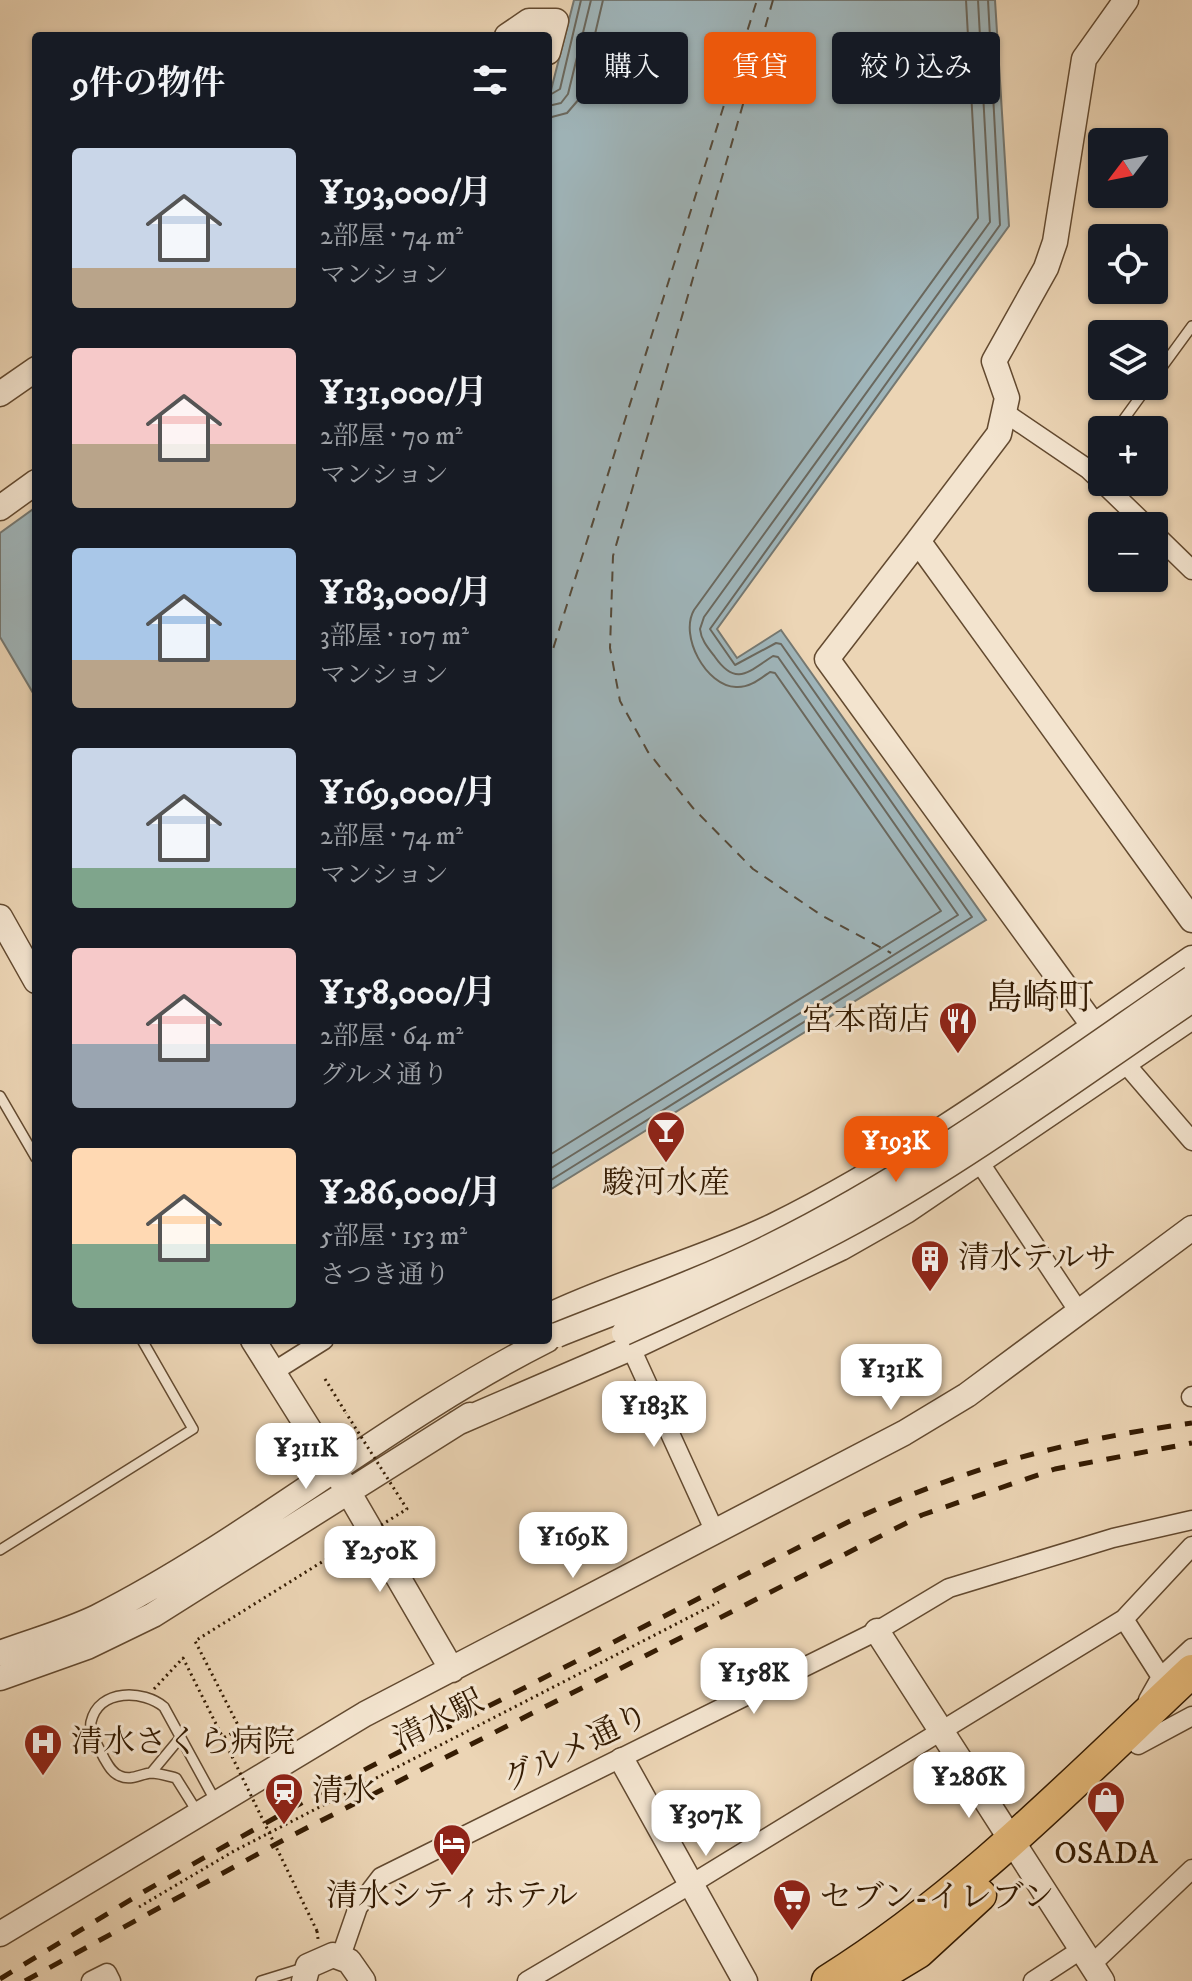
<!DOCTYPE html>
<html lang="ja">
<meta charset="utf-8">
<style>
:root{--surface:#171b24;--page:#242831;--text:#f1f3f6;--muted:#9ea1a6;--accent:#ea580c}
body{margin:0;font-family:"IM FELL DW Pica","Noto Serif JP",serif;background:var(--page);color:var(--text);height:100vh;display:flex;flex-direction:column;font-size:30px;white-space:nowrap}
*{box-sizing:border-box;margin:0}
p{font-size:26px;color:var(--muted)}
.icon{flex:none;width:44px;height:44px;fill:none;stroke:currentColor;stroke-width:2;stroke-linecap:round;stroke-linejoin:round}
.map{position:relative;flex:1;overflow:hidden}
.sheet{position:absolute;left:32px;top:32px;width:520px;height:1312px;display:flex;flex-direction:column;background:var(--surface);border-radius:8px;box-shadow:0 2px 6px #0004}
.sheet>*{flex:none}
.top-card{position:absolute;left:576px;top:32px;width:496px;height:72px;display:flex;gap:16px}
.needle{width:52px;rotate:238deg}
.fabs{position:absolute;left:1088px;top:128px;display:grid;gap:16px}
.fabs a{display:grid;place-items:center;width:80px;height:80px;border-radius:8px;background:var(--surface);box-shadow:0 2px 6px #0004;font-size:40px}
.price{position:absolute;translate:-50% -68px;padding:0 18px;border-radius:16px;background:#fff;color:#222;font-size:26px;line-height:52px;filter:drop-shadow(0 2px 4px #0008)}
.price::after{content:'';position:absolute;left:50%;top:48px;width:24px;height:18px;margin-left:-12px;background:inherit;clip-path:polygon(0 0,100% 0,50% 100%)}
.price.active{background:var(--accent);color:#fff}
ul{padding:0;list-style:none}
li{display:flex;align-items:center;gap:24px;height:200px;padding:0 40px}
li span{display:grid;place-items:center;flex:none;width:224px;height:160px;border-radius:8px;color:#555}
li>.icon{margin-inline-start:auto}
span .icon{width:96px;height:96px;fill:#fffc;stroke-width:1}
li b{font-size:34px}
h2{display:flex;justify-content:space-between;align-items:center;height:96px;padding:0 40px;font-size:34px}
.pill{padding:0 28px;border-radius:8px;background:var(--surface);box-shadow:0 2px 6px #0004;font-size:28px;line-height:72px}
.pill.active{background:var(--accent);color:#fff}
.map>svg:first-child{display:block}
</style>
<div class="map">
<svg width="1192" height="1981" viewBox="0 0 1192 1981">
<rect width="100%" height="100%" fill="#ecd5b5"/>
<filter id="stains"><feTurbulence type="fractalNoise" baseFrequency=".0025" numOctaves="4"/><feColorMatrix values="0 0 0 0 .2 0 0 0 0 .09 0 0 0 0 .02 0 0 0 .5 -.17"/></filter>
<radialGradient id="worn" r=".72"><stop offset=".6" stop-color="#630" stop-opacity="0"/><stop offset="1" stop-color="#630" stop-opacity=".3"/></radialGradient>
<!-- water -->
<path fill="#9fb5ba" stroke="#757871" stroke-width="2" d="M574,0h421l14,226 -292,403 20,29 44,-28 205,290 -438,271v-1089z
M36,507v191l-36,-61v-104z"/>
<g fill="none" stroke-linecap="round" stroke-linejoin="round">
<!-- shore -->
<path stroke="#6a685e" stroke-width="2" d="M548,96l12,-7 21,-89
M548,106l13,-3 7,-9 23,-94
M548,118l19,-5 13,-15 23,-98
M548,1156l393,-245 -166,-238 -5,-1c-10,7 -21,16 -34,15 -30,-1 -57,-51 -42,-77l284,-392 -12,-218
M548,1170l410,-255 -180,-258 -5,-1c-25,16 -37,31 -58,1 -7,-9 -14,-17 -15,-28l4,-12 286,-395 -12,-222
M548,1182l424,-265 -191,-273 -5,-1 -41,22 -25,-36 290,-404 -12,-225"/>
<!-- ferry -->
<path stroke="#554a3a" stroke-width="2" stroke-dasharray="10 8" stroke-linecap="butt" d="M773,0l-160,556 -3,92 10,53 28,51 45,56 60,61 68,46 70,38
M548,665l209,-665"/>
<!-- service casing -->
<g stroke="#634a30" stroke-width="12">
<path id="service" d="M1154,378l38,-52
M1116,430l32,-44
M1088,469l14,-20
M0,1096l36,62
M0,1550l193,-121 -51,-89
M151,1773l29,-35
M198,1813l-22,-35c-8,-2 -17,-5 -25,-5 -11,1 -20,8 -31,3 -8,-3 -12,-11 -16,-18 -5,-10 -15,-25 -13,-36 8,-34 53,-32 73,-15l52,95
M261,1981l42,-13"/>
</g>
<!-- minor casing -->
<g stroke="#634a30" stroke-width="21">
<path id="minor" d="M1004,412l84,57 59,57
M1154,533l38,37
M1118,1055l74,86
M972,1151l107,161
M631,1348l84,184
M273,1372l51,-32
M1191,1397l1,-1
M1124,1619l37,58
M1148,1700l13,-23 31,-29
M1138,1745l54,-29
M341,1956l17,-49 23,-30 496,-246 72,-43 164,-50 79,-18
M1092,1964l100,-95
M91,1981l16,-8 4,8
M527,1981l166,-98 431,-264 68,-73
M1033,1981l49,-32"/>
</g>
<!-- tertiary casing -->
<g stroke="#634a30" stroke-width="27">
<path id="tertiary" d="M1126,0l-42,59 -29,183 -9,26 -52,93 13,37 -8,36 -81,107 274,379
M507,36l22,-15h27l-8,31
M0,394l36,-25
M0,508l36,-26
M918,541l-91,118 266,366
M0,917l36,64
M548,1316c73,-35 152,-55 225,-90 148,-73 283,-175 419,-268
M253,1340l96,153 103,177
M457,1423l174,-75 210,-100 65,-37 286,-194
M877,1631l225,350
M0,1653c32,-12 66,-21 97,-36 157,-80 293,-198 450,-277
M0,1678l87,-31 66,-32 317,-200
M622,1760l123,221
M0,1934l365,-220 539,-281 63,-38 225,-167
M304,1981l4,-15 25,-11 16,6 14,20"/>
</g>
<!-- trunk casing -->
<g stroke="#351c03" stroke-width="35">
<path id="trunk" d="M828,1981c136,-85 248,-201 364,-310
M870,1981l48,-29 62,-57"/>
</g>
<!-- path -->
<path stroke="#351c03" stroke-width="3" stroke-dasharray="2 4" stroke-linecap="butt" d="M325,1379l21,34
M154,1689l29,-31 40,80
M139,1907l95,-56 485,-249
M317,1931l1,8"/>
<!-- service -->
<use href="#service" stroke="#f3e4cf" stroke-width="9"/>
<!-- minor -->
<use href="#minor" stroke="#f3e4cf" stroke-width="18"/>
<!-- tertiary -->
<use href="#tertiary" stroke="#f3e4cf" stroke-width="24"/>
<!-- trunk -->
<use href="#trunk" stroke="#e6ba7a" stroke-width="32"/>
<!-- rail -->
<path stroke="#351c03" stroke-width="5" stroke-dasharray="14 14" stroke-linecap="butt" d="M0,1979l145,-88 174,-98 529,-271c120,-55 214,-81 344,-99
M25,1981l264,-144 633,-322 133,-46 137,-26"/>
<!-- tertiary-bridge casing -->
<g stroke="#634a30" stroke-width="27" stroke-linecap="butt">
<path id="tertiary-bridge" d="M624,1333c78,-35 156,-71 231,-112 117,-65 226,-146 337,-221
M557,1335c70,-28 141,-53 208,-86 151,-74 289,-176 427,-271"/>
</g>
<!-- path-bridge -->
<path stroke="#351c03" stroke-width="3" stroke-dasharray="2 4" stroke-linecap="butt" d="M317,1931l-94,-193 17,-9 -45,-88 212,-132 -61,-96"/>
<!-- tertiary-bridge -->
<use href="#tertiary-bridge" stroke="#f3e4cf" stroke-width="24"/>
</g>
<!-- icons -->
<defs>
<g id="restaurant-pin" transform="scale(2)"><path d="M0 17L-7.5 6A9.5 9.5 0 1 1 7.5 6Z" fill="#8f2418" stroke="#f3e4cf"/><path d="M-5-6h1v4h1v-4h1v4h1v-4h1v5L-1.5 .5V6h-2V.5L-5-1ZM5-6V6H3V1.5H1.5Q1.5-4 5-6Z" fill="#fff"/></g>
<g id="bar-pin" transform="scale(2)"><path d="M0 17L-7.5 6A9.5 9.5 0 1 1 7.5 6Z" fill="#8f2418" stroke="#f3e4cf"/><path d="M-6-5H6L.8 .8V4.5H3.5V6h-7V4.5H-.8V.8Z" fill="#fff"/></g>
<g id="building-pin" transform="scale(2)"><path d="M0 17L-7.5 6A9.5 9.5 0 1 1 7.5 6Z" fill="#8f2418" stroke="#f3e4cf"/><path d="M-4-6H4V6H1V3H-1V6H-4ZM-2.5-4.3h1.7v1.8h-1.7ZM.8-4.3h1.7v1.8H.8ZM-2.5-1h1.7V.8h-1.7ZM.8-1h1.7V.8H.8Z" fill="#fff"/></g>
<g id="hospital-pin" transform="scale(2)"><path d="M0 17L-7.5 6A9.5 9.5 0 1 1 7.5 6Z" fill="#8f2418" stroke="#f3e4cf"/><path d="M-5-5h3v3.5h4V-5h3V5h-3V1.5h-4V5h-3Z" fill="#fff"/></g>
<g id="station-pin" transform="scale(2)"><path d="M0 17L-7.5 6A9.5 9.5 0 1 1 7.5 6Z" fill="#8f2418" stroke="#f3e4cf"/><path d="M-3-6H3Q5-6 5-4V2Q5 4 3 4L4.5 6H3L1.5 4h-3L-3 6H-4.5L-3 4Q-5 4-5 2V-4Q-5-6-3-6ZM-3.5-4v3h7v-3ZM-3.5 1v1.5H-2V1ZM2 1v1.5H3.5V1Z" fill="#fff"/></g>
<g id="shop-pin" transform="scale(2)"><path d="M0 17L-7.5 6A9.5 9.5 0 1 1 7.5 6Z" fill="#8f2418" stroke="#f3e4cf"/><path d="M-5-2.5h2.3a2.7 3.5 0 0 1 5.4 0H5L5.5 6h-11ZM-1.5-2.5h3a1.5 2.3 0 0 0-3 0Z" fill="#fff"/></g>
<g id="hotel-pin" transform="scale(2)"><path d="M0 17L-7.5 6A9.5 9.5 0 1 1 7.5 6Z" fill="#8f2418" stroke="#f3e4cf"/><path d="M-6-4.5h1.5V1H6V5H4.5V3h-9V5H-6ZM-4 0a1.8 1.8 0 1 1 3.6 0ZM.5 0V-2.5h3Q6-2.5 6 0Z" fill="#fff"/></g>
<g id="supermarket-pin" transform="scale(2)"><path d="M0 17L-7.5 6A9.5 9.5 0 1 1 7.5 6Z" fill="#8f2418" stroke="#f3e4cf"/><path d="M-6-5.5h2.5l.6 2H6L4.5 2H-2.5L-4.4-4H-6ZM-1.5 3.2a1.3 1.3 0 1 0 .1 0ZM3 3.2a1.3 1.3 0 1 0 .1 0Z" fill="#fff"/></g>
</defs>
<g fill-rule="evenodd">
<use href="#restaurant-pin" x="958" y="1021"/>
<use href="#bar-pin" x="666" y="1130"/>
<use href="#building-pin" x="930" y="1259"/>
<use href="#hospital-pin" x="43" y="1743"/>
<use href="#station-pin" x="284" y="1792"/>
<use href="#shop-pin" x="1106" y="1800"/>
<use href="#hotel-pin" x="452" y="1843"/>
<use href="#supermarket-pin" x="792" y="1898"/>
</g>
<g text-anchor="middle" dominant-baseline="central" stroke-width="6" stroke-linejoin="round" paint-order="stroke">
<!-- poi labels -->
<g font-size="32" fill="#351c03" stroke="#f3e4cf" text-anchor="start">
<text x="930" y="1021" text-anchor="end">宮本商店</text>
<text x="666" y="1184" text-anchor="middle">駿河水産</text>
<text x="958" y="1259">清水テルサ</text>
<text x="71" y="1743">清水さくら病院</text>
<text x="312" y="1792">清水</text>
<text x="1106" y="1854" text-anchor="middle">OSADA</text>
<text x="452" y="1897" text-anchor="middle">清水シティホテル</text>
<text x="820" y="1898">セブン-イレブン</text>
</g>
<!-- street labels -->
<g font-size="32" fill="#351c03" stroke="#f3e4cf">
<text transform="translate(439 1721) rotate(-27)">清水駅</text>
<text transform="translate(576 1748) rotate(-26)">グルメ通り</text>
</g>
<!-- quarter labels -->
<g font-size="36" fill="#351c03" stroke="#f3e4cf">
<text x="1040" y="998">島崎町</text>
</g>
</g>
<rect width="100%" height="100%" filter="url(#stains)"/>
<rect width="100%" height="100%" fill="url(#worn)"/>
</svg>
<div class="fabs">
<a><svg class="needle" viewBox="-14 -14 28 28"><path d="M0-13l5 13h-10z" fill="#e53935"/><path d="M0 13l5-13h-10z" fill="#9ea1a6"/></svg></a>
<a><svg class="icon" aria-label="locate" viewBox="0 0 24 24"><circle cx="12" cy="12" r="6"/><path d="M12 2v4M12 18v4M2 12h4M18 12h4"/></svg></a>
<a><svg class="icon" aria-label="layers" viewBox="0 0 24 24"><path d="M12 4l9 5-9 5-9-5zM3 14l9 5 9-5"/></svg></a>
<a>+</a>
<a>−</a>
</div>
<b class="price active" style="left:896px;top:1184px">¥193K</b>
<b class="price" style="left:891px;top:1412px">¥131K</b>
<b class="price" style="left:654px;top:1449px">¥183K</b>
<b class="price" style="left:306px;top:1491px">¥311K</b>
<b class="price" style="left:573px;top:1580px">¥169K</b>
<b class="price" style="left:380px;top:1594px">¥250K</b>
<b class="price" style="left:754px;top:1716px">¥158K</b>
<b class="price" style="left:969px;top:1820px">¥286K</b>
<b class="price" style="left:706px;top:1858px">¥307K</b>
<div class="top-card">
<a class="pill">購入</a>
<a class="pill active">賃貸</a>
<a class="pill">絞り込み</a>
</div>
<section class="sheet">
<h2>9件の物件<svg class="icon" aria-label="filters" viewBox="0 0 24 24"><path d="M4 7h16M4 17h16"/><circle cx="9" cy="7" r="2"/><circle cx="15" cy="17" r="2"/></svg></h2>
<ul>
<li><span style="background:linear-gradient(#c9d6e8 75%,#b9a48a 0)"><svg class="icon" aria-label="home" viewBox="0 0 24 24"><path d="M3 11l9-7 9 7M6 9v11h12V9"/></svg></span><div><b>¥193,000/月</b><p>2部屋 · 74 m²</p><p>マンション</p></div></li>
<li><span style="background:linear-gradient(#f6c9c9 60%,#b9a48a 0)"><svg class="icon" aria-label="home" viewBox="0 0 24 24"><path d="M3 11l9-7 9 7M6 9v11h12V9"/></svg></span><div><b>¥131,000/月</b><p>2部屋 · 70 m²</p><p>マンション</p></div></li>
<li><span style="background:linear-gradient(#a9c7e8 70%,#b9a48a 0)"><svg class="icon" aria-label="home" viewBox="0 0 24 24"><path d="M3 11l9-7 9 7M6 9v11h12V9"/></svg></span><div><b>¥183,000/月</b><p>3部屋 · 107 m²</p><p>マンション</p></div></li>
<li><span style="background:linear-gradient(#c9d6e8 75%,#7fa58c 0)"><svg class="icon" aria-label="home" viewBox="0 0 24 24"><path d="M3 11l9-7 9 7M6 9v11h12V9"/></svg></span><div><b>¥169,000/月</b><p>2部屋 · 74 m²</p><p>マンション</p></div></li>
<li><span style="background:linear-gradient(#f6c9c9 60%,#9aa5b1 0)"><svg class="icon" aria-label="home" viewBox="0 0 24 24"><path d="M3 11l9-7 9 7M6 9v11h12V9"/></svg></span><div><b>¥158,000/月</b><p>2部屋 · 64 m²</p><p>グルメ通り</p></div></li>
<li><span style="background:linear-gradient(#ffd9b3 60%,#7fa58c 0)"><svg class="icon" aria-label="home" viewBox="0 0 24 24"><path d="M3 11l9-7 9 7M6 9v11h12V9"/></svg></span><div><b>¥286,000/月</b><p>5部屋 · 153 m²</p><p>さつき通り</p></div></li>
</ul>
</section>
</div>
